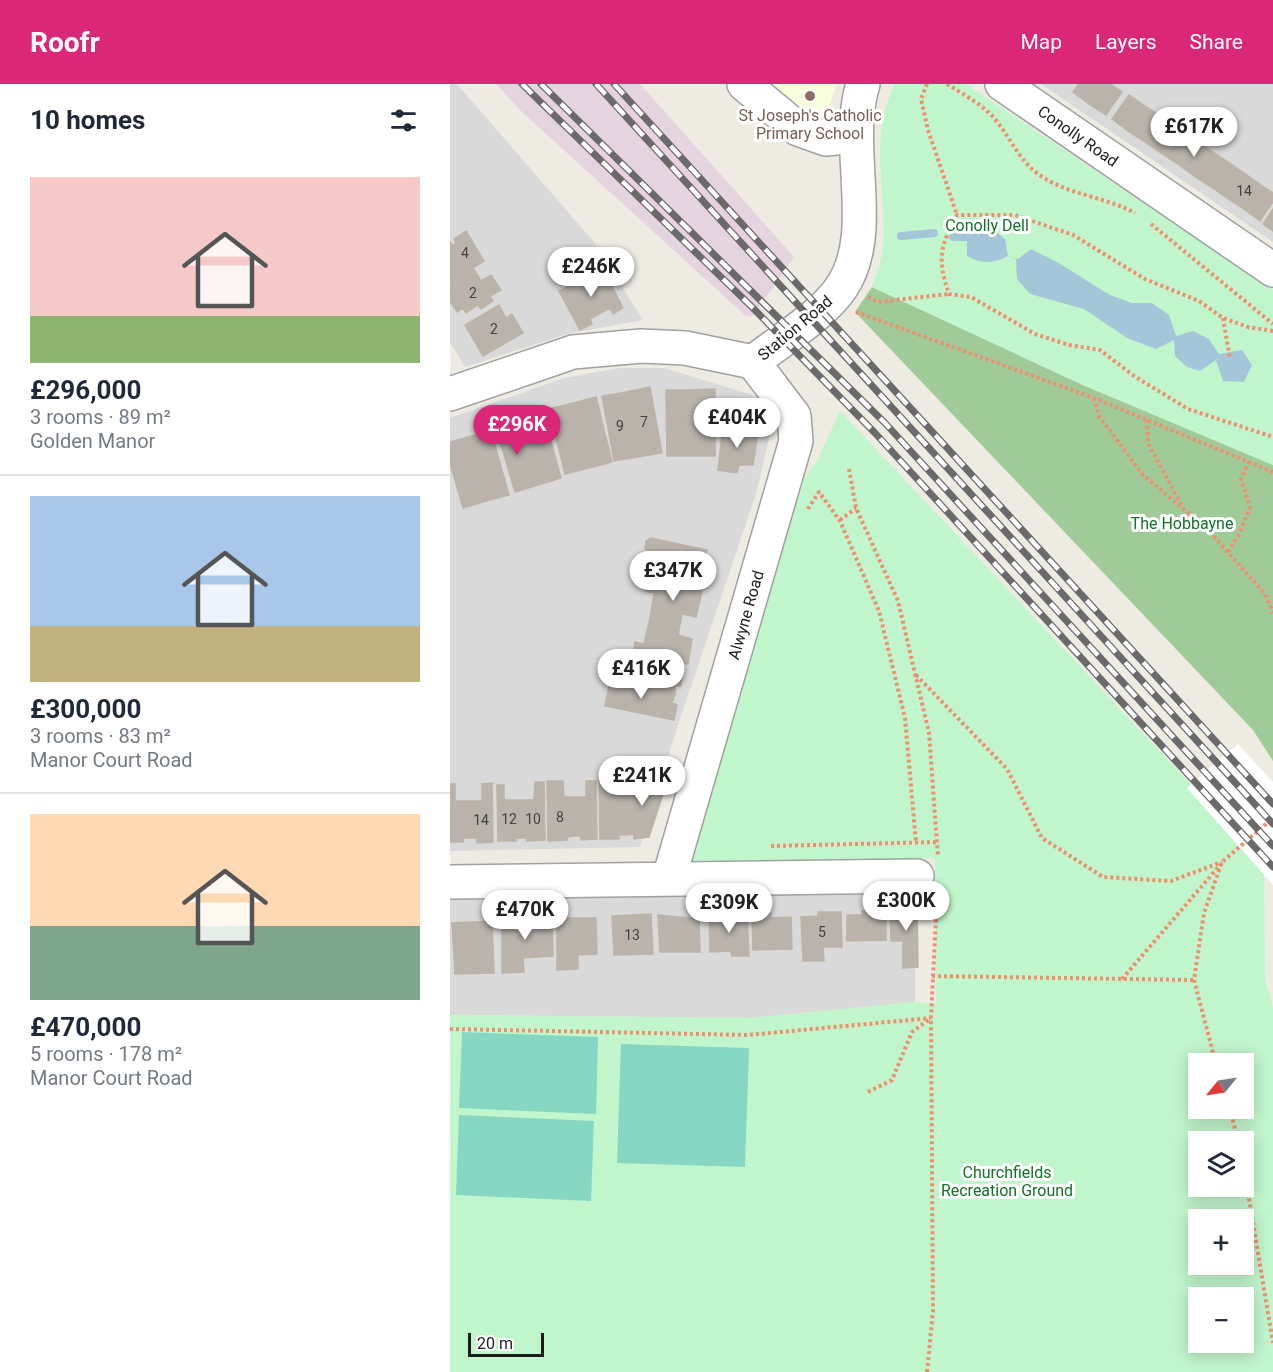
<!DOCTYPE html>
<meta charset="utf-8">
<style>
:root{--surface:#fff;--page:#f2f2f3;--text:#1f2937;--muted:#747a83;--line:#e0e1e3;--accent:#db2777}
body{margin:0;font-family:Roboto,sans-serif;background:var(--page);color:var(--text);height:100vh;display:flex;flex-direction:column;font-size:22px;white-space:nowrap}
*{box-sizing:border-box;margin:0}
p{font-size:20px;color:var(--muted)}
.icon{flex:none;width:33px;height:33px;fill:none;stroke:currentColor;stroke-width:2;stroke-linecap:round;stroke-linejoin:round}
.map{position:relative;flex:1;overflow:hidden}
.drawer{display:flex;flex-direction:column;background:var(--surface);width:450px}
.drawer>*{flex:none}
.needle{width:39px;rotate:240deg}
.fabs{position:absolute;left:738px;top:969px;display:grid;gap:12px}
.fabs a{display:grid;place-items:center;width:66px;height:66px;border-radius:0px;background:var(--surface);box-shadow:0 3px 15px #0003;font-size:30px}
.scale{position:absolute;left:18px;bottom:15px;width:76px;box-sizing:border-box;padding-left:6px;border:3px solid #1c1c1c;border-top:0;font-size:16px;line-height:21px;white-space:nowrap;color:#1c1c1c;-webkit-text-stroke:4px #fff;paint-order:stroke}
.price{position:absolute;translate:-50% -51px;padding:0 14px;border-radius:21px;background:#fff;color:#222;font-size:20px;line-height:39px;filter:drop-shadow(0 2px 3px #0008)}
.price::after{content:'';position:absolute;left:50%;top:36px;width:18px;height:14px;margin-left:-9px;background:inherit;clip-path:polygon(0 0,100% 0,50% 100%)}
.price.active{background:var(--accent);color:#fff}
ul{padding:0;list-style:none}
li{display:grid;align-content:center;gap:12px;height:318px;padding:0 30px}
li+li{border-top:2px solid var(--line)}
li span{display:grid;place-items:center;height:186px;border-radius:0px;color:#555}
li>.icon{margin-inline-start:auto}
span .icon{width:108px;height:108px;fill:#fffc;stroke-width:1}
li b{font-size:26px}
h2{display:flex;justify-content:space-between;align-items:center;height:72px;padding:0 30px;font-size:26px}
header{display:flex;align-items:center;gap:36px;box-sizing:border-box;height:84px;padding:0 30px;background:var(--accent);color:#fff}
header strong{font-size:28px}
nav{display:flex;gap:33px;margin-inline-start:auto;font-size:21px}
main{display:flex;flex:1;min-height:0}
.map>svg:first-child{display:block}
</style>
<header>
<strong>Roofr</strong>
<nav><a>Map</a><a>Layers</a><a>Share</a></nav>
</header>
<main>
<section class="drawer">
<h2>10 homes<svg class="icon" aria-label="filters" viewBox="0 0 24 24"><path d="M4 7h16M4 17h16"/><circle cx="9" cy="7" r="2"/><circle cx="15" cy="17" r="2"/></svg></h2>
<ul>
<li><span style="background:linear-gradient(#f6c9c9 75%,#8fb573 0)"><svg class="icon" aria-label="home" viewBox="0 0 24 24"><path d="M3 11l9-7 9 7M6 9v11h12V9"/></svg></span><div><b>£296,000</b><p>3 rooms · 89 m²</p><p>Golden Manor</p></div></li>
<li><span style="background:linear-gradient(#a9c7e8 70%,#c2b280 0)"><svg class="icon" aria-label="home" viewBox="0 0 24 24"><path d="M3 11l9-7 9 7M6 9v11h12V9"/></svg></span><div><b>£300,000</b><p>3 rooms · 83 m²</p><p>Manor Court Road</p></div></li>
<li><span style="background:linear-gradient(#ffd9b3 60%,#7fa58c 0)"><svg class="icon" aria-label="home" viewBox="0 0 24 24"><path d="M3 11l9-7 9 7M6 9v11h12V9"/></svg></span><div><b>£470,000</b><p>5 rooms · 178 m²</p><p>Manor Court Road</p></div></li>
</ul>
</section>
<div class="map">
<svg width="823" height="1288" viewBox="0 0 823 1288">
<rect width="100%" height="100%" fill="#edebe2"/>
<!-- residential -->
<path fill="#dad9d9" d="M0,0h7l137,158 49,78 -76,14 -102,33 -15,-25z
M591,0h232v158z
M169,284h45l88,27 19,34 -14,62 -80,237 -37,119 -190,4v-433l114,-40z
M466,806l-1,112 -164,16 -301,-3v-116l211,-8z"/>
<!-- industrial -->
<path fill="#e5d4e0" d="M46,0h144l154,173 -41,59h-7l-224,-204z"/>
<!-- education -->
<path fill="#f8fddb" d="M323,0h64l-10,28 -25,-4z"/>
<!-- forest -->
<path fill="#a1ca99" d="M422,203l211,98 190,80v296l-20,-31 -398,-418z"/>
<!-- park -->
<path fill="#c1f5cc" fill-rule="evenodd" d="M445,0h71l307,206v175l-190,-80 -211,-98c4,-12 10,-27 11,-40 4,-55 -15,-112 12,-163z
M390,327l424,451 1,117 8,29v364h-823v-357l301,3 164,-16 21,2 -1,-146 -255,9 111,-372 26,-34zM748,980h46v44h-46zM748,1058h46v44h-46zM748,1136h46v44h-46zM748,1214h46v44h-46z"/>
<!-- pitch -->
<path fill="#85d7c2" d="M12,948l136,5 -2,77 -137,-6z
M171,960l128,4 -4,119 -128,-4z
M9,1031l135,6 -3,80 -135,-6z"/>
<!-- water -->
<path fill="#a5c6d8" d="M534,138l21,17 3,17 10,3 13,-10 26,13 53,33 22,8h20l17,12 7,21 17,-5 16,8 10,15 23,-4 10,15 -8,17 -21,-1 -7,-21 -16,11 -13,-4 -12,-11 -1,-16 -18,9 -29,-11 -43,-29 -54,-15 -13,-15 -1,-20 -8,-3c-16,8 -26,8 -41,0v-19l5,-12z"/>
<!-- pier -->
<path fill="#fff" d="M788,660l35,38v103l-86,-97z"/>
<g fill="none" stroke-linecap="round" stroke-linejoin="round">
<!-- stream -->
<path stroke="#a5c6d8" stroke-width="8" d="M451,152l33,-3
M503,153h14"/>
</g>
<!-- building -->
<path fill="#b9b3ac" stroke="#bdb3a6" stroke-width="1.5" d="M629,0h24l-14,20 -16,-12z
M653,0h7l12,8 -16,23 -17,-11z
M679,11l16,11 -17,25 -16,-12z
M695,22l17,11 -17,25 -17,-11z
M712,33l16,11 -17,25 -16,-11z
M728,44l17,12 -17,24 -17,-11z
M745,56l16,11 -17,25 -16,-12z
M761,67l17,11 -17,25 -17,-11z
M778,78l16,11 -17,25 -16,-11z
M794,89l17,12 -17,24 -17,-11z
M811,101l12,8v9l-13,19 -16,-12z
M823,125v22l-10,-7z
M16,147l18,30 -34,21v-40l3,3 3,-2 -2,-4z
M23,184l8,13 10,-6 10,15 -11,6 3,5 -12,8 -3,-4 -12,8 -3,-5 -6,4 -7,-11v-19z
M153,185l20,39 -10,6 -3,-6 -20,11 2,5 -12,6 -21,-39z
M49,221l7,13 6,-4 11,19 -40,23 -18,-31z
M200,303l12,66 -24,4 -12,-65z
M265,305v67h-24v-66z
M216,306h25v66h-24z
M176,308l12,65 -24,4 -12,-65z
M146,313l16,65 -23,6 -16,-65z
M123,319l16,65 -24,6 -16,-65z
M93,330l18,64 -23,7 -18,-64z
M70,337l18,64 -23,7 -19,-64z
M273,342l35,6 -5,33h-14l-2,8 -19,-3z
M41,347l18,64 -23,6 -18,-64z
M18,353l18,64 -23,7 -13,-45v-21z
M201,454l56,12 -5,34 -46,-9 1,-8 6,1 2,-12 -17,-3 -3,-5 1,-7z
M197,496l55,11 -6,26 -14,-3 -2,11 -30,-7 4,-25 -9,-2z
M200,534l30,7 -2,10 14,4 -4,25 -55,-11 2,-11 9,2z
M165,574l68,13 -2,15h-6v8l-65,-13z
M160,597l65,13 -3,9 5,2 -3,15 -69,-14z
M160,693l1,18h12l2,40h-6v4h-19l-1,-61z
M97,697h16l1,16h8l1,39 -6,1v3l-19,1z
M136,697h10l1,58 -16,1 -1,-4h-7l-1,-39h14z
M85,698h9l1,58 -18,1 -1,-3h-5v-38h13z
M217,698l-18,55 -15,2v-5l-9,1 -2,-52z
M42,699l1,59 -16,1v-5h-6l-2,-37h13v-17z
M0,700h5v17h14l2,37h-8v4h-13z
M47,701h7v15h17v38h-6l1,3h-18z
M467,820l1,63 -15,1v-27h-12l-1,-36z
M412,827h24v29l-39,1v-26h15z
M368,828h23l1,35h-19l1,14h-21l-2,-44 17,-1z
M297,829l2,43h-17l-1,-5 -21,1 -1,-38z
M321,829v5l20,-1 1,32 -39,1 -1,-36z
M201,830l2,40 -39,1 -2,-39z
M208,831l41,4 1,33h-40z
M91,832v4l11,1 1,35 -30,2 1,14 -22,1v-55z
M107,834h39l1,36 -19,1v14l-21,1z
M42,837l2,52 -39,1 -3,-51z"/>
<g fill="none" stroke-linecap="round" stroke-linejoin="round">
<!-- minor casing -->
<g stroke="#a0a0a0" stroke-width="36">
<path id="minor" d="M294,0l54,45 28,10 29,-3
M552,0l271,186
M303,278c27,-21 69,-46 88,-74 38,-55 2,-140 22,-204
M0,310l123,-42 68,-6 44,2 68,14
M219,794l127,-437 -2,-25 -41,-54
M0,798l467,-6"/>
</g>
<!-- path -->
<path stroke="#f08e70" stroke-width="4" stroke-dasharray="3 3" stroke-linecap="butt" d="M477,0l-6,15 7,31 29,85
M497,0c17,11 39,22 51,39 14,18 23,40 43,53 28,19 65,21 94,37
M701,140l122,100
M418,213l9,5 72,-8
M406,228l238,86 179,74
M773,234l7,41
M823,247l-25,-4 -25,-9 -24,-17 -54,-22 -72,-44 -58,-20h-58c-17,31 -20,45 -8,79l22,3 64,37 34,11 31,5 34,26 54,33 85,28
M644,314l5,18 43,58 66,56 57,64 8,19
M697,336l1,23 34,63
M399,385l7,39 42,93 31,132 9,124
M358,425l11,-17 21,29 39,90 26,107 11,125
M390,436l16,-12
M778,468l11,-18 11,-27 -9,-28 8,-17
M466,591l91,94 35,69 61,39 68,4 51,-19
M321,762l168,-4
M482,892l262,4
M672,895l99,-115
M0,945l298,6 183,-17
M766,980l-22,-84 10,-67 18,-51 51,-44
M418,1008l24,-12 20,-48 18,-13
M780,1024l8,34
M794,1085l29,174
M477,1288l6,-61 -2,-293 6,-121"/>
<!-- minor -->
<use href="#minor" stroke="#fff" stroke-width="33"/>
<!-- rail casing -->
<g stroke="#6a6a6a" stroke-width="7">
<path id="rail" d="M72,0l231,224 122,125 398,434
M91,0l344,339 388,423
M146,0l677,740
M164,0l659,720"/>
</g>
<!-- rail -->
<use href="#rail" stroke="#fff" stroke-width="4.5" stroke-dasharray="14" stroke-linecap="butt"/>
</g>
<!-- markers -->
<circle fill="#8d6e63" stroke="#fff" stroke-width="2" cx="360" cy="12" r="6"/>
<g text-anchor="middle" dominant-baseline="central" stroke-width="6" stroke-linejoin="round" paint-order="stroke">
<!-- number labels -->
<g font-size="14" fill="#434240">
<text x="794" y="107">14</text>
<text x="15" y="169">4</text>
<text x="23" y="209">2</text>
<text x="44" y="245">2</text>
<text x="194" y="338">7</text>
<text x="170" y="342">9</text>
<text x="110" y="733">8</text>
<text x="59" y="735">12</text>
<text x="83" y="735">10</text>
<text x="31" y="736">14</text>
<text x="372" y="848">5</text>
<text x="182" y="851">13</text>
</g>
<!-- education labels -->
<g font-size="16" fill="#785e54" stroke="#fff">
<text x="360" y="31">St Joseph's Catholic<tspan x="360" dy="18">Primary School</tspan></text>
</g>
<!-- street labels -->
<g font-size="16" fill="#1c1c1c" stroke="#fff">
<text transform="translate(628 52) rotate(35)">Conolly Road</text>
<text transform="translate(345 244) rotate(-40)">Station Road</text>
<text transform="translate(296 531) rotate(-74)">Alwyne Road</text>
</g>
<!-- park labels -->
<g font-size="16" fill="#127227" stroke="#fff">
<text x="537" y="141">Conolly Dell</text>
<text x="732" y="439">The Hobbayne</text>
<text x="557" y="1088">Churchfields<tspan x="557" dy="18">Recreation Ground</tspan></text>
</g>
</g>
</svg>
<div class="fabs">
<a><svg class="needle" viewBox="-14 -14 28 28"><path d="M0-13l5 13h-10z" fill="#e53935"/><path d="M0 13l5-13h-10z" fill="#747a83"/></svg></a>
<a><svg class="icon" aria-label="layers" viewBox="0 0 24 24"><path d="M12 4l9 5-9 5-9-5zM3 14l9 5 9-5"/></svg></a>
<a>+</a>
<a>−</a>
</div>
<div class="scale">20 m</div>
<b class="price" style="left:744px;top:74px">£617K</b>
<b class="price" style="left:141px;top:214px">£246K</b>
<b class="price" style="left:287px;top:365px">£404K</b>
<b class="price active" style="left:67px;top:372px">£296K</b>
<b class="price" style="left:223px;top:518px">£347K</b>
<b class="price" style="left:191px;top:616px">£416K</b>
<b class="price" style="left:192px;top:723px">£241K</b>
<b class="price" style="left:456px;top:848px">£300K</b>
<b class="price" style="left:279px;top:850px">£309K</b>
<b class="price" style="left:75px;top:857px">£470K</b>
</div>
</main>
